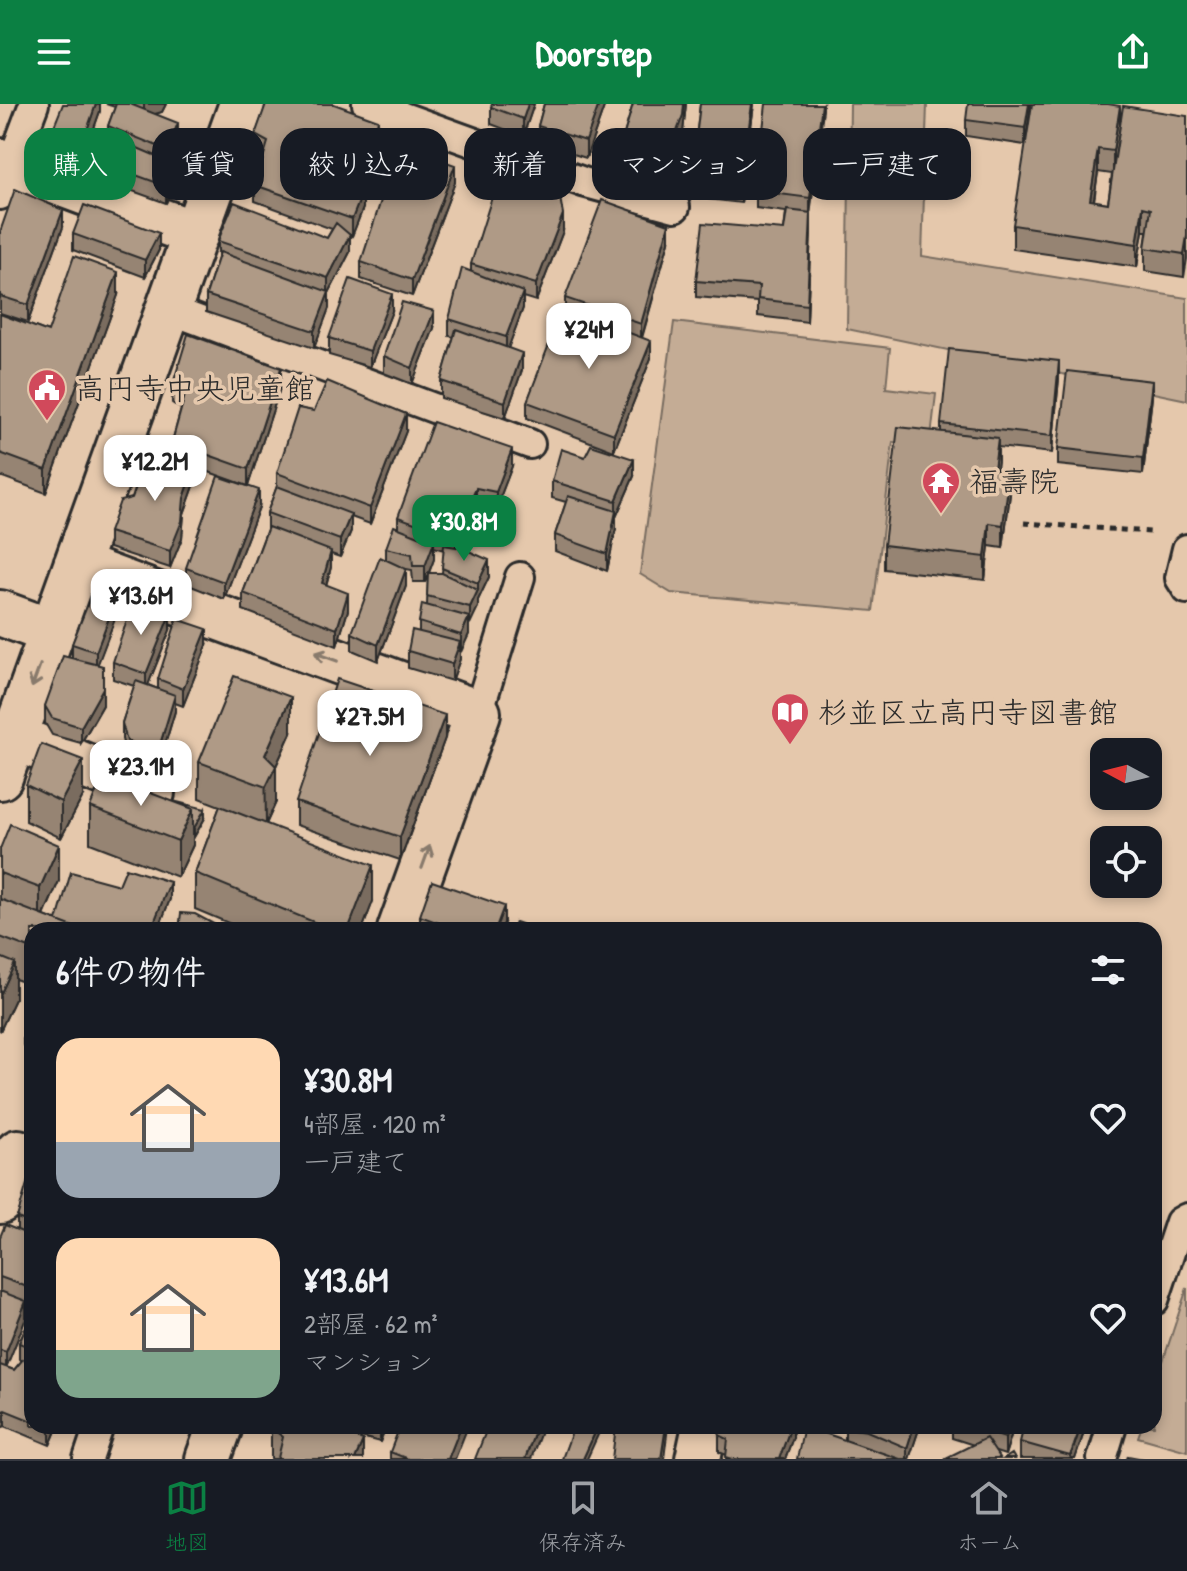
<!DOCTYPE html>
<html lang="ja">
<meta charset="utf-8">
<style>
:root{--surface:#171b24;--page:#242831;--text:#f1f3f6;--muted:#9ea1a6;--line:#363941;--accent:#0b8043}
body{margin:0;font-family:"Patrick Hand","Klee One",sans-serif;background:var(--page);color:var(--text);height:100vh;display:flex;flex-direction:column;font-size:30px;white-space:nowrap}
*{box-sizing:border-box;margin:0}
p{font-size:26px;color:var(--muted)}
.icon{flex:none;width:44px;height:44px;fill:none;stroke:currentColor;stroke-width:2;stroke-linecap:round;stroke-linejoin:round}
.map{position:relative;flex:1;overflow:hidden}
.panel{position:absolute;left:24px;top:818px;width:1138px;height:512px;display:flex;flex-direction:column;background:var(--surface);border-radius:24px;box-shadow:0 4px 12px #0003}
.panel>*{flex:none}
.top-card{position:absolute;left:24px;top:24px;width:1140px;height:72px;display:flex;gap:16px}
.needle{width:52px;rotate:277deg}
.buttons{position:absolute;left:1090px;top:634px;display:grid;gap:16px}
.buttons a{display:grid;place-items:center;width:72px;height:72px;border-radius:16px;background:var(--surface);box-shadow:0 4px 12px #0003;font-size:40px}
.price{position:absolute;translate:-50% -68px;padding:0 18px;border-radius:16px;background:#fff;color:#222;font-size:26px;line-height:52px;filter:drop-shadow(0 2px 4px #0008)}
.price::after{content:'';position:absolute;left:50%;top:48px;width:24px;height:18px;margin-left:-12px;background:inherit;clip-path:polygon(0 0,100% 0,50% 100%)}
.price.current{background:var(--accent);color:#fff}
ul{padding:0;list-style:none}
li{display:flex;align-items:center;gap:24px;height:200px;padding:0 32px}
li span{display:grid;place-items:center;flex:none;width:224px;height:160px;border-radius:24px;color:#555}
li>.icon{margin-inline-start:auto}
span .icon{width:96px;height:96px;fill:#fffc;stroke-width:1}
li b{font-size:34px}
h2{display:flex;justify-content:space-between;align-items:center;height:96px;padding:0 32px;font-size:34px}
.chip{padding:0 28px;border-radius:24px;background:var(--surface);box-shadow:0 4px 12px #0003;font-size:28px;line-height:72px}
.chip.current{background:var(--accent);color:#fff}
header{display:flex;justify-content:space-between;align-items:center;height:104px;padding:0 32px;background:var(--accent);color:#fff;font-size:36px;font-weight:800}
.menu{display:flex;justify-content:space-around;align-items:center;height:112px;border-top:2px solid var(--line);background:var(--surface);font-size:22px;color:var(--muted)}
.menu a{display:grid;justify-items:center;gap:4px}
.menu .current{color:var(--accent)}
.map>svg:first-child{display:block}
</style>
<header><svg class="icon" aria-label="menu" viewBox="0 0 24 24"><path d="M4 6h16M4 12h16M4 18h16"/></svg>Doorstep<svg class="icon" aria-label="share" viewBox="0 0 24 24"><path d="M12 15V3M7 8l5-5 5 5M5 13v7h14v-7"/></svg></header>
<div class="map">
<svg width="1187" height="1355" viewBox="0 0 1187 1355">
<rect width="100%" height="100%" fill="#e5c8ac"/>
<filter id="ink" filterUnits="userSpaceOnUse"><feTurbulence type="fractalNoise" baseFrequency=".0125" numOctaves="2"/><feDisplacementMap in="SourceGraphic" scale="16" xChannelSelector="R" yChannelSelector="G"/><feConvolveMatrix kernelMatrix="1 2 1 2 8 2 1 2 1" color-interpolation-filters="sRGB"/></filter>
<g filter="url(#ink)">
<!-- green -->
<path fill="#c4ac95" stroke="#786c60" stroke-width="2" d="M850,0h77l-5,152 265,42v102l-340,-71z
M674,218l216,26 -4,40 50,6 -6,51 -37,-3 -20,169 -202,-18 -31,-19z
M1187,1184v163l-49,-14 4,-11h12v-37z"/>
<g fill="none" stroke-linecap="round" stroke-linejoin="round">
<!-- lane casing -->
<g stroke="#2b2b2b" stroke-width="34">
<path id="lane" d="M367,0l216,78 92,25
M0,91l34,-91
M168,205l362,135
M1187,445l-7,29 7,11
M478,609l42,-136
M1154,1196l26,-78 7,-4
M88,1355l11,-33
M1102,1355l10,-33"/>
</g>
<!-- street casing -->
<g stroke="#2b2b2b" stroke-width="50">
<path id="street" d="M0,57l196,73
M76,461l402,148 -78,217
M0,509l52,19
M28,639l124,50
M0,673l242,-673
M0,1097l18,-49
M208,1355l12,-33
M698,1355l7,-33"/>
</g>
<!-- path -->
<path stroke="#2b2b2b" stroke-width="5" stroke-dasharray="6 6" stroke-linecap="butt" d="M1024,419l127,9"/>
<!-- lane -->
<use href="#lane" stroke="#e5c8ac" stroke-width="28"/>
<!-- street -->
<use href="#street" stroke="#e5c8ac" stroke-width="44"/>
</g>
<!-- wall -->
<path fill="#968473" stroke="#2b2b2b" stroke-width="2" fill-rule="evenodd" d="M100,0v7l-22,62 -31,-13v-16z
M106,0h60l-4,8 -7,2 23,26 -9,22 6,19 -9,22 -50,-18v-8l-17,-7v-17l9,-18v-9l7,-19z
M534,0l-11,32 -32,-12v-17z
M544,0h61l-19,54 -48,-15v-17z
M633,0h53l-3,28 -21,57 -45,-14v-17z
M700,0h54l-13,99 -50,-6v-16z
M823,0l-13,109 1,17 -4,92 -49,-6v-14l-62,-5v-16l88,-51 2,-18 -30,-4v-17z
M1031,0l-6,41 -59,-9v-16z
M1187,12l-3,161 -39,-6v-23l2,-17h-4l-6,36 -124,-18v-24l107,-102zM1098,68l14,2 -4,29 -14,-2z
M255,31l123,1 -7,32 -43,-8 -2,16 37,32 -11,28 -4,-2 2,18 -21,41v15l-15,40 -108,-36v-17l12,-37v-17l109,-3 5,-9 -77,-28v-16l9,-29 -9,-4z
M455,78l-43,114 -51,-17v-17z
M63,123l-35,95 -28,-9v-81z
M563,127l-27,70 -13,-4v11l-15,40 14,22 -17,48 -64,-20v-17l13,-44 -5,-1v-17l22,-47v-8z
M73,130l86,16 -14,27 -72,-27z
M669,137l-27,97 9,20 -37,93 -87,-33v-16l38,-93v-11z
M118,191l-72,198 -46,-17v-162l48,18z
M392,207l-22,56 -41,-12v-17z
M434,224l-22,56 -28,-11v-17z
M1059,274l-7,75 -54,-6 -1,22 13,25 -7,54 -14,-2 -4,34 -101,-11v-24l57,-113v-8z
M281,281l-33,101 -53,-19v16l-11,31 -2,24 -12,30 -61,-20v-16l23,-34 51,-35 -11,-4v-17l9,-33 -9,-6v-16z
M1152,293l-9,77 -85,-9v-17z
M406,327l-36,93 -19,-7v14l-11,26 -9,-3v13l-5,18 22,25 -11,36 -94,-36v-17l24,-64v-16l10,-27v-13z
M512,362l-16,42 -20,-3 -17,42 30,30 -11,23v7l-9,16v11l-9,18v7l-8,22 -44,-13v-17l11,-19v-10l8,-17 1,-29 -3,6h-12l-1,-12 -6,-1v17l-28,75 -26,-11v-17l34,-73v-12l12,-20v-11zM434,443l10,3 -2,23h-13l5,-14z
M634,372l-18,41v11l-9,43 -52,-20v-16l11,-33 -14,-4v-17z
M259,403l-35,92 -38,-15v-16z
M116,512l-19,49 6,1v39l-22,38 -29,-8 -7,-12v-17l27,-47v-15z
M170,526l-22,55 10,4v-10l49,-34 -24,61 -8,-3v8l-17,57 -31,-10 -5,-19v-16l12,-37 -21,-7v-17z
M291,629l-15,33v36l-10,22 107,77 -11,29h-117l-50,-21v-36l25,-67 -21,-8v-36z
M445,634l-45,122 -104,-35v-23z
M26,681l57,11 -22,42 -35,-17z
M90,703l115,11 -11,19 -1,-1v9l-15,32 -88,-34z
M0,745l59,32 -15,35 13,5 62,-36 51,14 -12,31h-126v55l-17,-6v20l-15,32z
M420,812l84,7 -3,7h-81z
M32,900v44l-9,-3v-17z
M32,1067v130l-2,4 -4,-2v15l-20,49 8,3 8,-9 -3,-2v-16l13,-28v111h26l-8,19 -45,-19 -5,2v-191l17,-7v-12z
M254,1322h132l-6,16 -19,-5 -1,2 3,20h-92v-26z
M793,1322v11l-8,22h-59l1,-4 -8,-3v-17z
M806,1322h23l-2,6z
M845,1322h75l-11,33h-112l48,-19z
M952,1322h62l-9,29 -53,-17z
M1083,1322v9l-8,24h-55v-17z
M390,1348l65,7h-65z"/>
<!-- shaded-wall -->
<path fill="#7a6c5e" stroke="#2b2b2b" stroke-width="2" d="M96,0h4v7l-22,62v-17z
M144,0h22l-4,8 -18,5z
M528,0h6l-11,32v-17z
M599,0h6l-19,54v-17z
M684,0h2l-3,28 -21,57v-17z
M752,0h2l-13,99v-16z
M822,0h1v6l-13,105v-17z
M1029,0h2l-6,41v-17z
M1120,2v23l-7,45v-23z
M378,16v16l-7,32v-16z
M178,19v17l-11,27v-17z
M328,40v16l-4,31v-16z
M1098,45v23l-8,52v-24z
M175,60v17l-9,22v-17z
M455,61v17l-43,114v-16z
M363,87v17l-11,28v-17z
M1143,103v24l-6,36v-23z
M63,106v17l-35,95v-17z
M811,109v17l-4,92v-17z
M563,110v17l-27,70v-17z
M669,120v17l-28,99v-16z
M159,129v17l-14,27v-17z
M350,131v17l-21,41v15l-15,40v-17l14,-37v-16z
M1187,132v23l-3,18v-23z
M118,168v23l-72,198v-23z
M523,188v16l-17,46v-17z
M392,190v17l-22,56v-16z
M434,207v17l-22,56v-16z
M651,237v17l-37,93v-17z
M522,249v17l-17,48v-16z
M1059,257v17l-7,75v-17z
M281,264v17l-33,101v-17z
M1152,277v16l-9,77v-16z
M406,310v17l-36,93v-16z
M998,334v23l-4,31v-23z
M512,345v17l-16,42v-16z
M634,355v17l-18,41v-16z
M195,362v17l-11,31 -2,24 -12,30v-17l14,-53z
M1010,367v23l-7,54v-23z
M476,384v17l-20,50v-17z
M259,386v17l-35,92v-17z
M616,407v17l-9,43v-17z
M351,410v17l-11,26v-17z
M989,419v23l-4,34v-23z
M434,438v17l-9,23v-16z
M331,447v16l-9,33v-17z
M489,456v17l-11,23v7l-8,17v-17l8,-17v-7z
M406,465v17l-28,75v-16z
M348,489v17l-11,36v-17z
M116,495v17l-20,53v-17z
M170,510v16l-24,60v-16z
M469,513v17l-8,18v-17z
M207,525v16l-24,61v-17z
M460,538v17l-8,22v-17z
M103,584v17l-22,38v-16z
M175,591v16l-17,57v-17z
M291,593v36l-15,33v36l-10,22 -1,-69z
M445,611v23l-45,122v-23z
M83,656v36l-22,42v-36z
M193,705v36l-15,32v-36z
M205,705v9l-11,19v-9z
M59,741v36l-19,43v-36z
M373,761v36l-11,29h-14z
M170,778v17l-12,31h-7z
M504,802v17l-3,7h-6z
M15,859v36l-15,32v-36z
M32,1180v17l-2,4v-17z
M26,1197v17l-20,50v-16z
M5,1306v16l-5,2v-16z
M51,1322h7l-8,19v-17z
M359,1322h2v11l-10,22 -2,-13z
M380,1322h6l-6,16z
M461,1322h7l-13,33h-7z
M537,1322h6l-12,33h-6z
M598,1322h4l-15,33h-4z
M666,1322h2l-4,33h-3z
M791,1322h2v11l-8,22h-6z
M914,1322h6l-11,33h-2v-11z
M1009,1322h5l-9,29v-17z
M1081,1322h2v9l-8,24h-5z
M363,1336v19h-8z"/>
<!-- building -->
<path fill="#af9a86" stroke="#2b2b2b" stroke-width="2" d="M63,0h33l-18,52 -31,-12z
M116,0h14l48,19 -11,27 -59,-24z
M266,0h68l44,16 -7,32 -43,-8 -4,31 39,16 -11,28 -97,-34 13,-43 -13,-7z
M492,0h36l-5,15 -32,-12z
M544,0h55l-13,37 -48,-15z
M633,0h51l-1,11 -21,57 -45,-14z
M700,0h52l-11,83 -50,-6z
M766,0h56l-12,94 -54,-7z
M968,0h61l-4,24 -59,-8z
M1032,0h76l12,2 -7,45 -15,-2 -8,51 18,3 15,-97 64,10v120l-3,18 -39,-6 6,-39 -8,-2 -6,37 -124,-19z
M107,31l68,29 -9,22 -50,-18 2,-7 -19,-8z
M399,41l56,20 -43,115 -51,-18z
M502,61l56,22 5,27 -27,70 -65,-20z
M15,85l48,21 -35,95 -28,-9v-64z
M602,96l67,24 -28,100 -76,-26z
M234,98l93,36 9,-15 14,12 -22,43 -110,-37z
M84,101l75,28 -14,27 -72,-26z
M787,106l24,3 -4,92 -49,-6 1,-13 -63,-5 7,-58 81,7z
M220,148l109,40 -15,39 -108,-36z
M74,152l44,16 -72,198 -46,-17v-139l48,18z
M462,164l61,24 -17,45 -57,-18z
M350,175l42,15 -22,57 -41,-13z
M402,198l32,9 -22,57 -28,-12z
M563,204l88,33 -37,93 -87,-32z
M456,225l66,24 -17,49 -64,-21z
M188,230l93,34 -33,101 -76,-27 13,-47 -13,-8z
M949,245l110,12 -7,75 -111,-12z
M1067,267l85,10 -9,77 -85,-10z
M327,277l79,33 -36,94 -93,-35 21,-65 16,3z
M433,318l79,27 -16,43 -20,-4 -20,50 -58,-21z
M898,323l100,11 -4,31 16,2 -7,54 -14,-2 -4,34 -101,-12z
M591,341l43,14 -18,42 -64,-20 9,-32 24,8z
M148,349l47,13 -11,32 -2,23 -12,30 -61,-19 11,-31 12,-3z
M218,372l41,14 -35,92 -38,-14z
M277,382l74,28 -11,26 -73,-27z
M568,392l48,15 -9,43 -52,-19z
M394,422l40,16 -9,24h-12l-1,-12 -26,-6z
M268,423l63,24 -9,32 26,10 -11,36 -94,-36z
M444,441l18,3 27,12 -11,23 -36,-15z
M380,453l26,12 -28,76 -26,-12z
M428,469h14l36,17 -8,17 -43,-11z
M93,487l23,8 -20,53 -24,-8z
M134,495l36,15 -24,60 -33,-12z
M422,500l47,13 -8,18 -42,-13z
M177,515l30,10 -24,60 -25,-10z
M412,526l48,12 -8,22 -44,-13z
M63,552l40,10v22l-22,39 -29,-9 -7,-12z
M234,572l57,21 -26,58 11,11 -10,21 -67,-25z
M337,575l108,36 -45,122 -104,-35z
M136,577l39,14 -17,56 -31,-10 -5,-18z
M41,640l42,16 -22,42 -35,-17z
M103,671l90,34 -15,32 -88,-34z
M173,697l32,8 -11,19h-1v-19z
M220,702l153,59 -25,65h-15l-138,-57z
M10,720l49,21 -19,43 -40,-15v-24z
M126,764l44,14 -19,48h-70l-24,-9 14,-49 48,13z
M432,777l72,25 -9,24h-37l-38,-14z
M0,795l81,31h-49v19l-32,-12z
M181,809l14,1 26,14 -1,2h-41z
M515,818l23,8h-26z
M0,853l15,6 -15,32z
M32,900v27l-9,-3z
M31,1066l1,1v52l-15,-5z
M5,1121l27,11v48l-2,4 -30,-11v-40z
M0,1187l26,10 -20,51 -6,-2z
M32,1211v33l-13,-5z
M23,1255l9,4v58l-27,-11 -5,2v-47l14,5z
M272,1322h54l37,14 -8,19h-79l2,-1 5,-21 -12,-9z
M326,1322h33l-6,10z
M400,1322h61l-13,33h-40l-18,-7z
M488,1322h49l-12,33h-50z
M574,1322h24l-15,33h-21z
M616,1322h50l-5,33h-49z
M722,1322h69l-12,33h-46l-7,-2 2,-18 -9,-4z
M804,1322l96,33h-103z
M845,1322h69l-7,22 -40,-17 -22,-3z
M968,1322h41l-4,12z
M1024,1322h57l-11,30 -50,-14z
M986,1334l14,21h-56z
M1012,1350l3,5h-11z
M1128,1352l16,3h-17z"/>
<!-- one-way arrows -->
<defs><path id="oneway-shaft" d="M-6 0H5M1.5-3L5.5 0L1.5 3" fill="none" stroke-width="1.6" stroke-linecap="round" stroke-linejoin="round" transform="scale(2)"/></defs>
<g stroke="#887a6c">
<use href="#oneway-shaft" transform="translate(326 553) rotate(-160)"/>
<use href="#oneway-shaft" transform="translate(36 572) rotate(110)"/>
<use href="#oneway-shaft" transform="translate(426 753) rotate(-70)"/>
</g>
</g>
<!-- icons -->
<defs>
<g id="civic-pin" transform="scale(2)"><path d="M0 17L-7.5 6A9.5 9.5 0 1 1 7.5 6Z" fill="#d1495b" stroke="#e5c8ac"/><path d="M-.6-6.5H3V-4.5H.6V-3L4-1V1h2V6H-6V1h2V-1L-.6-3ZM-1.2 2.5V6h2.4V2.5Z" fill="#fff"/></g>
<g id="temple-pin" transform="scale(2)"><path d="M0 17L-7.5 6A9.5 9.5 0 1 1 7.5 6Z" fill="#d1495b" stroke="#e5c8ac"/><path d="M0-6L5-2H3V0L6.5 2.5H4V6H1.5V3h-3V6H-4V2.5H-6.5L-3 0V-2H-5Z" fill="#fff"/></g>
<g id="library-pin" transform="scale(2)"><path d="M0 17L-7.5 6A9.5 9.5 0 1 1 7.5 6Z" fill="#d1495b" stroke="#e5c8ac"/><path d="M-6-4Q-3-5.5-.7-3.5V5Q-3 3-6 4ZM6-4Q3-5.5 .7-3.5V5Q3 3 6 4Z" fill="#fff"/></g>
</defs>
<g fill-rule="evenodd">
<use href="#civic-pin" x="47" y="284"/>
<use href="#temple-pin" x="941" y="377"/>
<use href="#library-pin" x="790" y="608"/>
</g>
<g text-anchor="middle" dominant-baseline="central" stroke-width="7" stroke-linejoin="round" paint-order="stroke">
<!-- poi labels -->
<g font-size="30" fill="#2b2b2b" stroke="#e5c8ac" text-anchor="start">
<text x="75" y="284">高円寺中央児童館</text>
<text x="969" y="377">福壽院</text>
<text x="818" y="608">杉並区立高円寺図書館</text>
</g>
</g>
</svg>
<div class="buttons">
<a><svg class="needle" viewBox="-14 -14 28 28"><path d="M0-13l5 13h-10z" fill="#e53935"/><path d="M0 13l5-13h-10z" fill="#9ea1a6"/></svg></a>
<a><svg class="icon" aria-label="locate" viewBox="0 0 24 24"><circle cx="12" cy="12" r="6"/><path d="M12 2v4M12 18v4M2 12h4M18 12h4"/></svg></a>
</div>
<b class="price" style="left:589px;top:267px">¥24M</b>
<b class="price" style="left:155px;top:399px">¥12.2M</b>
<b class="price current" style="left:464px;top:459px">¥30.8M</b>
<b class="price" style="left:141px;top:533px">¥13.6M</b>
<b class="price" style="left:370px;top:654px">¥27.5M</b>
<b class="price" style="left:141px;top:704px">¥23.1M</b>
<div class="top-card">
<a class="chip current">購入</a>
<a class="chip">賃貸</a>
<a class="chip">絞り込み</a>
<a class="chip">新着</a>
<a class="chip">マンション</a>
<a class="chip">一戸建て</a>
</div>
<section class="panel">
<h2>6件の物件<svg class="icon" aria-label="filters" viewBox="0 0 24 24"><path d="M4 7h16M4 17h16"/><circle cx="9" cy="7" r="2"/><circle cx="15" cy="17" r="2"/></svg></h2>
<ul>
<li><span style="background:linear-gradient(#ffd9b3 65%,#9aa5b1 0)"><svg class="icon" aria-label="home" viewBox="0 0 24 24"><path d="M3 11l9-7 9 7M6 9v11h12V9"/></svg></span><div><b>¥30.8M</b><p>4部屋 · 120 m²</p><p>一戸建て</p></div><svg class="icon" aria-label="heart" viewBox="0 0 24 24"><path d="M12 20l-8-8c-3-5 5-10 8-4 3-6 11-1 8 4z"/></svg></li>
<li><span style="background:linear-gradient(#ffd9b3 70%,#7fa58c 0)"><svg class="icon" aria-label="home" viewBox="0 0 24 24"><path d="M3 11l9-7 9 7M6 9v11h12V9"/></svg></span><div><b>¥13.6M</b><p>2部屋 · 62 m²</p><p>マンション</p></div><svg class="icon" aria-label="heart" viewBox="0 0 24 24"><path d="M12 20l-8-8c-3-5 5-10 8-4 3-6 11-1 8 4z"/></svg></li>
</ul>
</section>
</div>
<nav class="menu">
<a class="current"><svg class="icon" aria-label="map" viewBox="0 0 24 24"><path d="M3 6l6-2 6 2 6-2v14l-6 2-6-2-6 2zM9 4v14M15 6v14"/></svg>地図</a>
<a><svg class="icon" aria-label="saved" viewBox="0 0 24 24"><path d="M7 4h10v16l-5-4-5 4z"/></svg>保存済み</a>
<a><svg class="icon" aria-label="home" viewBox="0 0 24 24"><path d="M3 11l9-7 9 7M6 9v11h12V9"/></svg>ホーム</a>
</nav>
